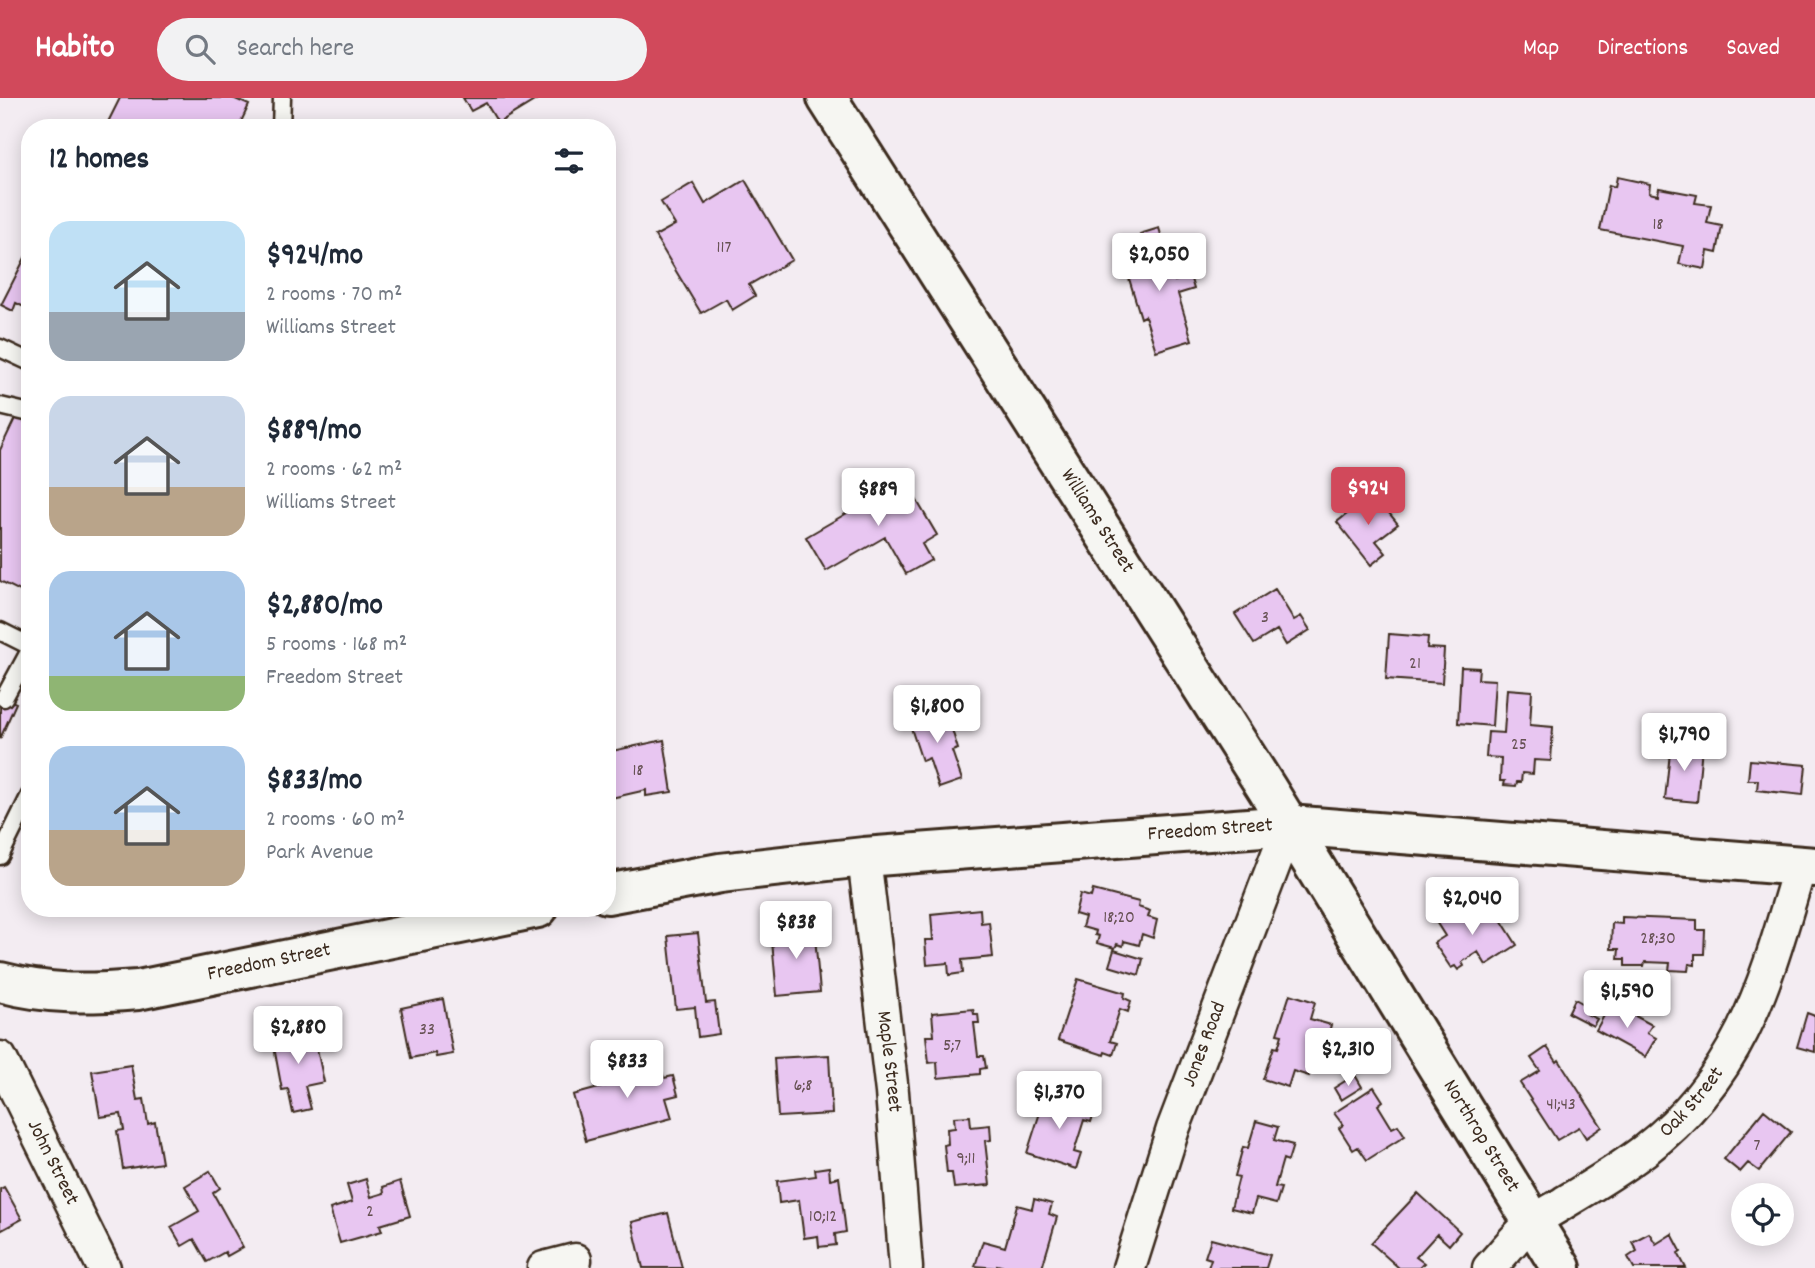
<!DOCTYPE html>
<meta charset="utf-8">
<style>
:root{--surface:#fff;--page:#f2f2f3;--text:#1f2937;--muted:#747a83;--accent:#d1495b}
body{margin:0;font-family:Dekko,sans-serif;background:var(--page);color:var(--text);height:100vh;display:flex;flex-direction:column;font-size:26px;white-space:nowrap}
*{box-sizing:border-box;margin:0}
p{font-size:23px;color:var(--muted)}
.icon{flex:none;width:38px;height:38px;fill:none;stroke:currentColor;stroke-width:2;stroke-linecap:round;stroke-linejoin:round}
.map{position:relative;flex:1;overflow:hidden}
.details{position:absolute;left:21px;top:21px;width:595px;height:798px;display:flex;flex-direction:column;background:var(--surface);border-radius:28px;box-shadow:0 4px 18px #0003}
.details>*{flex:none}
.buttons{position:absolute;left:1731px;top:1085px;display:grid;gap:14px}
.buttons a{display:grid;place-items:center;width:63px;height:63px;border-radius:50%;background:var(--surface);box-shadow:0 4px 18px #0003;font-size:35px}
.price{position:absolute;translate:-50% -60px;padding:0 16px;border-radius:7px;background:#fff;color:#222;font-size:23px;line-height:46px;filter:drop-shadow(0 2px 4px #0008)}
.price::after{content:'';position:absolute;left:50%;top:42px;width:21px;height:16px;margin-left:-10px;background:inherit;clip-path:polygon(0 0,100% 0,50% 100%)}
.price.active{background:var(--accent);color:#fff}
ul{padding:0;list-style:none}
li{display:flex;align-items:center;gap:21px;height:175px;padding:0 28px}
li span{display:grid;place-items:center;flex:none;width:196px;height:140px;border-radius:21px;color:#555}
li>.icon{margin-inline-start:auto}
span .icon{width:84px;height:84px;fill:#fffc;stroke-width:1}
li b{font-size:30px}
h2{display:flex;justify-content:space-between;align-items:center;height:84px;padding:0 28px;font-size:30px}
header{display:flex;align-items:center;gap:42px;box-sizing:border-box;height:98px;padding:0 35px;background:var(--accent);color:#fff}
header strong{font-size:33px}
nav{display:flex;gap:38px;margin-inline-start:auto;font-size:24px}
.search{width:490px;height:63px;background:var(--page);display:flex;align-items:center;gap:18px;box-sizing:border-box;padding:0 24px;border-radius:38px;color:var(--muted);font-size:26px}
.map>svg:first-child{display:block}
</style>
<header>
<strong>Habito</strong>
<div class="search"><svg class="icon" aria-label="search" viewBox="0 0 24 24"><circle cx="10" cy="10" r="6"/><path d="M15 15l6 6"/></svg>Search here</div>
<nav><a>Map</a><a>Directions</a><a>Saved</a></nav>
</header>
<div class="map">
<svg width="1815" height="1170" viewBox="0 0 1815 1170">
<rect width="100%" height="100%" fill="#f3ecf2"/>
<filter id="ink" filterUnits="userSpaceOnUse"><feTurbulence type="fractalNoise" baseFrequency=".0143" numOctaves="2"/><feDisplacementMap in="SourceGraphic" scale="14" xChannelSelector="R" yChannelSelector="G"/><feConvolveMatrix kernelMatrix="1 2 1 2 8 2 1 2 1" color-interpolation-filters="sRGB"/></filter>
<g filter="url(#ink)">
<!-- building -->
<path fill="#e8c6f1" stroke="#3b2a1e" stroke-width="2" d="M120,0h113l16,7 -11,23h-133z
M463,0h76l-41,25 -12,-20 -15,8z
M1617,79l33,7 -1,9 9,2 1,-7 38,7 -2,8 16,2 -4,18 15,3 -5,27 -9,-2 -3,18 -26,-5 4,-18 -83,-16 9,-45 6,2z
M745,82l47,80 -43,25 6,11 -23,14 -6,-11 -25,14 -46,-77 20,-11 -14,-23 32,-19 12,21z
M1159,130l16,53 15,-5 4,13 -16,5 14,46 -36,11 -11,-35 -4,2 -17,-56 22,-6 -6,-22z
M30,150v62l-14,-7 -3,8 -12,-6z
M18,314l12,6v178l-30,-15v-131z
M900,374l37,63 -15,9 9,16 -25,14 -21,-37 -59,34 -20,-34 60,-35 -5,-7z
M1373,395l25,31 -22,17 10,12 -15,12 -34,-43z
M1275,491l19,31 7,-4 9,14 -24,15 -9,-15 -23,14 -19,-30z
M1389,536l39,3 -1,11 17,1 -2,34 -56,-4z
M1461,569l18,1 -1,11 17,1 -3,46 -34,-3z
M1507,591l25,2 -2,34 23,2 -2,34 -17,-1 -1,14 -11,-1 -1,9h-4l-1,4 -12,-1 1,-4h-5l1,-23 -15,-1 2,-25 16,1z
M0,598l16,7 -16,36z
M945,609l13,42 -6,2 10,29 -23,8 -10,-30 -7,3 -14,-42z
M664,642l8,52 -26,4v-6l-39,9v-47z
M1671,645l31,3 -5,56 -32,-3z
M1750,662l56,5 -3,30 -46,-5 1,-10h-10z
M1093,792l46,12 -1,5 12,4 -2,6 9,3 -4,18 -11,-4 -3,11 -15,-4 -1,5 -6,-2 -2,4 -18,-5 2,-7 -4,-1 1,-4 -14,-4 3,-10 -10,-3 5,-20 11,3z
M1454,805l13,20 26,-16 24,38 -31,20 -8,-13 -16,10 2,4 -6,4 -3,-4 -4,2 -17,-25 11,-7 -12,-19z
M980,811l1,14 8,-1 4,35 -31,3 1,13 -14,2 -1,-12 -21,2 -2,-25h8l-2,-26z
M1622,819l75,3v10h8l-1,24h-9v11l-6,-1 -1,7 -19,-1 1,-7 -25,-1 -1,4h-19v-7h-7l1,-10h-8l1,-26 10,1z
M814,828l6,66 -43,4 -6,-66z
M698,835l8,70 9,-1 4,32 -21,3 -3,-30 -19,2 -8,-73z
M1114,852l29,9 -4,16 -30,-9z
M1078,881l47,14 -1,5 7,3 -3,11 -8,-3 -10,32 7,2 -4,12 -8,-3 -1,3 -46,-15z
M1290,896l25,8 -5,17 21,6 -6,20 -6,-1 -3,11 4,1 -5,16 -4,-1 -2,5 -16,-5 -5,16 -25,-8 11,-32 4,1 4,-13 -5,-1z
M443,901l10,55 -17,3 -1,-4 -24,5 -10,-50z
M1575,901l16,9 -4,6 10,5 -4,7 -25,-13z
M1611,905l41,22 -5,8 9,5 -11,19 -49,-27z
M973,911l1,5h4l1,9h-5l4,33h6l2,12 -6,1v5l-42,4 -1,-16 -8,1 -3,-27h8l-2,-23z
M1807,915l8,3v36l-18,-5z
M305,929l3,14 7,-2 9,43 -19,4 6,23 -18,4 -5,-24 -6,1 -8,-43 6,-1 -3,-13z
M1547,949l10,15 2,-2 43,67 -16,11 -7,-11 -22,13 -37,-57 20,-12 -9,-13z
M657,955l7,25 9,-2 5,19 -12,3 6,20 -86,23 -13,-46 55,-15 -5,-18z
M829,957l3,59 -54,3 -4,-59z
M131,967l6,35 7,-1 4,25 7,-2 7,41 -39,6 -6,-38 7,-1 -3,-16 -21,3 -8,-46z
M1355,977l7,12 -21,13 -7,-12z
M1374,989l9,14 -5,4 14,23 6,-3 7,11 -38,24 -9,-13 -5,3 -14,-22 4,-3 -9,-12z
M1046,996l49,16 -4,12 -7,-2 -10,32 7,2 -5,15 -49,-16z
M1764,1012l27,22 -32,39 -11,-8 -8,9 -16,-13z
M970,1018l1,11 19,-2 1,15 -6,1 5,44 -36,3 -2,-15h-5l-3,-28 4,-1 -1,-15 8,-1 -1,-11z
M1256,1023l22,6 -4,13 19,5 -5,16 -5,-2 -8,28 6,1 -5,16 -20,-5 -4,14 -21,-5 8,-31 -4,-1 8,-29 5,1z
M829,1069l1,12 9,-2 7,55 -11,2 1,11 -17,2 -1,-11 -14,2 -5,-38 -20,3 -2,-22 39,-5 -1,-7z
M210,1073l10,17 -7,5 30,54 -16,9 -2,-4 -18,10 -13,-23 -12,7 -11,-19 28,-16 -14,-25z
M366,1081l5,18 13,-4 -1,-6 17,-6 10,35 -30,9 2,6 -42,12 -10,-34 22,-7 -5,-17z
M4,1089l18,32 -22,12v-42z
M1418,1095l42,39 -11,13 -12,-11 -21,23 8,6 -5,5h-20l-28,-25z
M1034,1101l18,5 -3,10 8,3 -15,51h-33l-12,-3v3l-22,-2 8,-25 22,6 12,-42 15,4z
M668,1115l14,55h-39l-11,-46z
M1649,1135l7,11 16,-10 9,17 -3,2 8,15h-52l-6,-11 9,-6 -5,-9z
M1211,1141l59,16 -4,13h-58l3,-9 -6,-2z"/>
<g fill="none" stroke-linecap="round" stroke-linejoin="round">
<!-- service casing -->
<g stroke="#3b2a1e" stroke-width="21">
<path id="service" d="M281,30l1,-30
M0,250l30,14
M0,308l30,7
M0,533l30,15
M4,600l26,-48
M0,758l30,-61"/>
</g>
<!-- minor casing -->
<g stroke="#3b2a1e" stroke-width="37">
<g id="minor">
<path id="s1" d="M864,759l28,235 14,176"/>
<path id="s2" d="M0,960l104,210"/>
<path d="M544,1170l31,-8"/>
<path id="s3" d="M1129,1170l44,-139 116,-304"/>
<path id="s4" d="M1489,1170c15,-15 28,-34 44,-46 10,-8 22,-13 32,-20 27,-16 55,-33 80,-52 99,-77 121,-170 155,-284"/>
</g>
</g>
<!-- tertiary casing -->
<g stroke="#3b2a1e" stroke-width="44">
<g id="tertiary">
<path id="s5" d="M827,0l440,691 294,479"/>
<path id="s6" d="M607,796l113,-21 144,-16 425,-32 526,42"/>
<path id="s7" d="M0,884c50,13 87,12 138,8l400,-82"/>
</g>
</g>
<!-- service -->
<use href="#service" stroke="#f6f6f2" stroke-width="16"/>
<!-- minor -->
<use href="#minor" stroke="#f6f6f2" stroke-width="32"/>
<!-- tertiary -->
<use href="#tertiary" stroke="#f6f6f2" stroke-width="38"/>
</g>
</g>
<g text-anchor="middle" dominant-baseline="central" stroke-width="7" stroke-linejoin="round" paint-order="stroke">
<!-- number labels -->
<g font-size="18" fill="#665153">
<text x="1658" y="127">18</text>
<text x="724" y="150">117</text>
<text x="1265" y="520">3</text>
<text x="1415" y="566">21</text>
<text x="1519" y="647">25</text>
<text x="638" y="673">18</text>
<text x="1119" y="820">18;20</text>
<text x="1658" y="841">28;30</text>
<text x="427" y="932">33</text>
<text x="952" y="948">5;7</text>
<text x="803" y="988">6;8</text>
<text x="1561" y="1007">41;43</text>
<text x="1757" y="1048">7</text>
<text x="966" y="1061">9;11</text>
<text x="370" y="1114">2</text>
<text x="823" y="1119">10;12</text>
</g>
<!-- street labels -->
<g font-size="21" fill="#3b2a1e" stroke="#f6f6f2">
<text stroke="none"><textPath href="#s5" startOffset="502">Williams Street</textPath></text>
<text stroke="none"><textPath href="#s6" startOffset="607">Freedom Street</textPath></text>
<text stroke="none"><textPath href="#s7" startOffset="273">Freedom Street</textPath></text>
<text stroke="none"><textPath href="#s3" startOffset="236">Jones Road</textPath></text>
<text stroke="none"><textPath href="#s1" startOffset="206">Maple Street</textPath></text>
<text stroke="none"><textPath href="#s4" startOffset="264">Oak Street</textPath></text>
<text stroke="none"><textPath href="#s5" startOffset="1227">Northrop Street</textPath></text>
<text stroke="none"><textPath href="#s2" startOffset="117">John Street</textPath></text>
</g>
</g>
</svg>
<div class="buttons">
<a><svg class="icon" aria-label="locate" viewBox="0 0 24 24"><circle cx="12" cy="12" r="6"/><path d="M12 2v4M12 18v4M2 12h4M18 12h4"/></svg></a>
</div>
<b class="price" style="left:1159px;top:195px">$2,050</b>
<b class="price active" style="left:1368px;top:429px">$924</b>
<b class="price" style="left:878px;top:430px">$889</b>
<b class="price" style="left:937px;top:647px">$1,800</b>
<b class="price" style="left:1684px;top:675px">$1,790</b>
<b class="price" style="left:1472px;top:839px">$2,040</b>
<b class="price" style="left:796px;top:863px">$838</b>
<b class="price" style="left:1627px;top:932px">$1,590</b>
<b class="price" style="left:298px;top:968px">$2,880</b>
<b class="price" style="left:1348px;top:990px">$2,310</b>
<b class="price" style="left:627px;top:1002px">$833</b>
<b class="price" style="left:1059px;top:1033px">$1,370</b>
<section class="details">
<h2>12 homes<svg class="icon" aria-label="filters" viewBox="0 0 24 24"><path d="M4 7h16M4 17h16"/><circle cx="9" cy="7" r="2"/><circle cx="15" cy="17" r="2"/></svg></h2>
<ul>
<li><span style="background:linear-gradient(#bfe0f5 65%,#9aa5b1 0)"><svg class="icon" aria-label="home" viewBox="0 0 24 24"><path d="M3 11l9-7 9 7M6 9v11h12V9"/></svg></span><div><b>$924/mo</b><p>2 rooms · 70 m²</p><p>Williams Street</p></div></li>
<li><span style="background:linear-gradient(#c9d6e8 65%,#b9a48a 0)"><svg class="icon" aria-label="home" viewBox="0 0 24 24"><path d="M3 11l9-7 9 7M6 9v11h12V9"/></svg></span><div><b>$889/mo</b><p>2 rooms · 62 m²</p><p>Williams Street</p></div></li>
<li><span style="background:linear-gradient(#a9c7e8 75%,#8fb573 0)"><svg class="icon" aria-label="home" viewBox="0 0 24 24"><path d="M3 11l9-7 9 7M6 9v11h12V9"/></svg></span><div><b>$2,880/mo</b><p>5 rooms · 168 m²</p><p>Freedom Street</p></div></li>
<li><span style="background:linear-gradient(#a9c7e8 60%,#b9a48a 0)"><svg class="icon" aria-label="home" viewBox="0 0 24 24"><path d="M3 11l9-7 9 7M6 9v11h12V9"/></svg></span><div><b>$833/mo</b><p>2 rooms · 60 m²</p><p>Park Avenue</p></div></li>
</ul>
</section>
</div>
